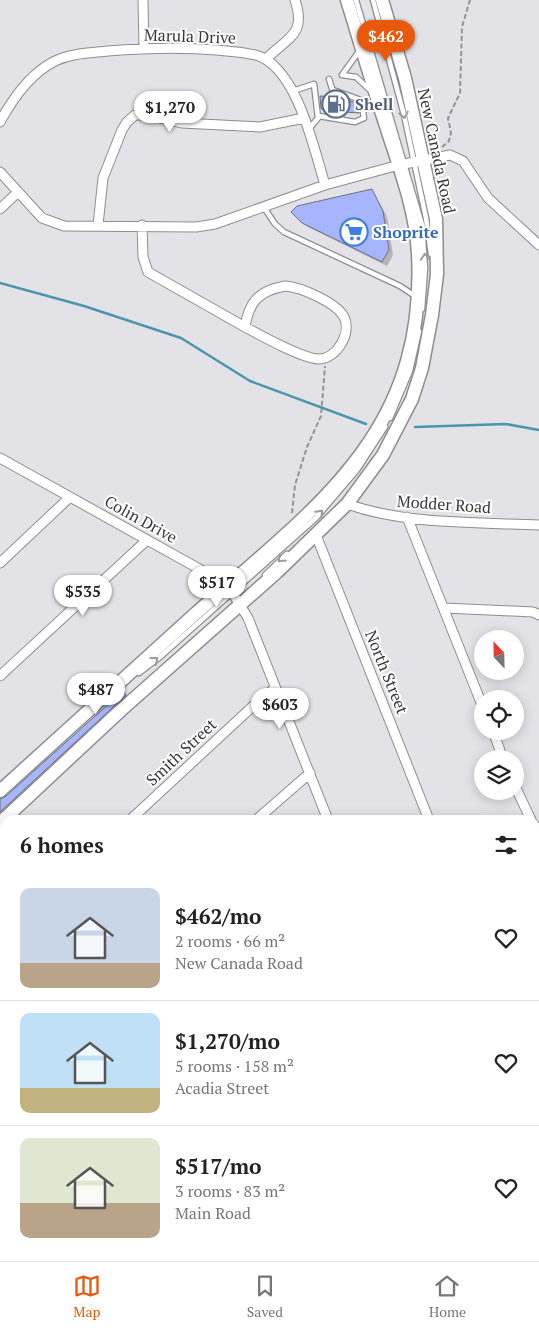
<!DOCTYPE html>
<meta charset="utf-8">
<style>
:root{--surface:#fff;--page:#f2f2f2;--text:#222;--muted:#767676;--line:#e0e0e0;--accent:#ea580c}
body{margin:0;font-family:"PT Serif",serif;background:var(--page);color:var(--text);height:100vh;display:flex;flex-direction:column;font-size:19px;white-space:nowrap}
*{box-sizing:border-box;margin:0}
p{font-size:16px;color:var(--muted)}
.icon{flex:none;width:28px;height:28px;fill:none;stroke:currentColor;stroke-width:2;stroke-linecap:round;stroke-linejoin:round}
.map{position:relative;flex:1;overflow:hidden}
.details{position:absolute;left:0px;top:815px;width:540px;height:446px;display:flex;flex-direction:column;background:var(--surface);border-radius:15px 15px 0 0;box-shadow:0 2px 12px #0003}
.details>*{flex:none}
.needle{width:32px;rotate:338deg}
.controls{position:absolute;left:474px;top:630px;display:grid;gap:10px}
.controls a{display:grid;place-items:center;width:50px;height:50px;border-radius:50%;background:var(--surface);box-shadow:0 2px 12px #0003;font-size:25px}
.price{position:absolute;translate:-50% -42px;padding:0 11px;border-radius:18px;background:#fff;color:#222;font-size:16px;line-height:32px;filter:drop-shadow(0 1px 2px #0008)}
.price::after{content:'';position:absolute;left:50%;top:30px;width:15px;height:11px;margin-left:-8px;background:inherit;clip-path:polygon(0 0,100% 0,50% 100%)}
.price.current{background:var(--accent);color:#fff}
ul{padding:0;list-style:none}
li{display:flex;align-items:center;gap:15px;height:125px;padding:0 20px}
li+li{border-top:1px solid var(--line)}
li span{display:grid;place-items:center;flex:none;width:140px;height:100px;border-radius:10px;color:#555}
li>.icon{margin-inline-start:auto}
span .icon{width:60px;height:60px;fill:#fffc;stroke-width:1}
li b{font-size:21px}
h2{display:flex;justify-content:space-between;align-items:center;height:60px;padding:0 20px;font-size:21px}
.dock{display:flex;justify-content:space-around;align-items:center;height:70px;border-top:1px solid var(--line);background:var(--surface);font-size:14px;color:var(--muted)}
.dock a{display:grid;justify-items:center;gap:2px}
.dock .current{color:var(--accent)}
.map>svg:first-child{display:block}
</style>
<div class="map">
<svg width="539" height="1261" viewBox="0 0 539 1261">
<rect width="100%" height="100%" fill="#e3e3e7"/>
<!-- shadow -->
<path fill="#0003" d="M371,190l16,26 6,39 -6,11 -79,-39 -15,-15z
M122,692l9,10 -131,121v-23l6,-2z"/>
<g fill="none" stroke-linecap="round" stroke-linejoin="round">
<!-- stream -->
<path stroke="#4b96ac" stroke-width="2.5" d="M0,283l84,23 97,32 69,43 116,43
M415,427l91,-3 33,6"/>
</g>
<!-- building -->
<path fill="#a7b4fe" stroke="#6e6f72" d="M320,96l11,1 4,14 -14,-2z
M339,98l18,5 2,10 -15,-1z
M372,189l11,22 6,39 -7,12 -80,-39 -11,-11 6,-6z
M123,691l3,4 -126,117v-13l5,-2z"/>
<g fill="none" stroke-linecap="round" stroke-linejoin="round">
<!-- lane casing -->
<g stroke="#8c8d90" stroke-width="7">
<path id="lane" d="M356,0l66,225 3,43 -3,41
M373,0l31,115 22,103 5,36
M342,75l14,2 14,13
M342,75l18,-25
M329,79l13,41
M293,91l21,-7 4,34 -10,12
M319,116l36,6 9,-4 -3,-18 -28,-10
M263,206l12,18 9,8 116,54 15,10
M390,418l20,-47 9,-40
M265,575l22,-21
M139,673l21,-16 156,-139 41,-48 28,-43
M0,1115l5,2
M0,1136l5,2
M281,1256l9,5
M301,1256l12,5"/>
</g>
<!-- street casing -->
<g stroke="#8c8d90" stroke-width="11">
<path id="street" d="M143,0l1,48
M267,58c23,-22 39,-24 28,-58
M0,122c13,-24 31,-49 55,-61 17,-8 35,-8 53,-10 49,-4 99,-5 148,4 41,12 58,94 69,130
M0,172l42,46 22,8 132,1 19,-3 110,-39 74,-20 51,-10 13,6 25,37 51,47
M0,209l17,-16
M98,225l5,-47 19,-48 5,-8 8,-7h11l36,8 78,4 44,-9
M142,225l1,32 5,15 97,55
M285,286c15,1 51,16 59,31 8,16 -7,42 -26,42 -17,-1 -56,-23 -73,-32 4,-25 13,-36 40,-41z
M0,458l221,123 11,11 16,26 80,202
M347,504c60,21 129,18 192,21
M407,517l75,188
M316,535l113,285
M0,563l69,-65
M445,608l88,4 6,3
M0,676l147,-136
M493,731l10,28
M515,786l16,34
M130,820l122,-113 23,-19
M256,820l54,-47
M535,826l4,3
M0,939l5,-5
M535,941l4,-2
M535,952v13
M0,953l5,2
M0,1046l5,2
M535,1087l4,-4
M0,1244l5,-26
M475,1256l11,5
M82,1261v-5
M166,1261l1,-5"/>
</g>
<!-- secondary casing -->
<g stroke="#8c8d90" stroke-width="15">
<path id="secondary" d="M0,791c65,-59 130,-118 195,-177 121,-107 232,-180 223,-360 -2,-44 -19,-87 -32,-128 -14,-42 -26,-84 -39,-126
M0,823l120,-112 157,-139 70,-68 36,-49 29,-56 10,-31 10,-53 5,-41 -1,-55 -31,-141 -23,-78
M0,1104l5,3
M0,1145l5,2
M258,1256l11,5
M349,1256l11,5"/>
</g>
<!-- path -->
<path stroke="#949497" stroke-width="2" stroke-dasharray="5 2.5" stroke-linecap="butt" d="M442,147l7,-6 2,-8 -3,-15 12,-25 2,-66 8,-27
M292,513l3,-28 12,-38 14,-31 4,-50"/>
<!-- lane -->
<use href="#lane" stroke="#fff" stroke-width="4.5"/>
<!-- street -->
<use href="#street" stroke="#fff" stroke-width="9"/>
<!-- secondary -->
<use href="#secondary" stroke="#fff" stroke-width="12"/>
</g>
<!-- one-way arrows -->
<defs><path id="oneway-chevron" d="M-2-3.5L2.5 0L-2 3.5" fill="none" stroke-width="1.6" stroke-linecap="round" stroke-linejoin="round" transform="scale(1.25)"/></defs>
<g stroke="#9b9c9c">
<use href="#oneway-chevron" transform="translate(404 115) rotate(78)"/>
<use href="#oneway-chevron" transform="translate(425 257) rotate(-93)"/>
<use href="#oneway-chevron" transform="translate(320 513) rotate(-45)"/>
<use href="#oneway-chevron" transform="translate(281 559) rotate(137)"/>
<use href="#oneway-chevron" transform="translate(155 660) rotate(-38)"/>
</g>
<!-- icons -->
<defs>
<g id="fuel-ring" transform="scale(1.4375)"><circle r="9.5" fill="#fff" stroke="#5c6f8a" stroke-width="1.5"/><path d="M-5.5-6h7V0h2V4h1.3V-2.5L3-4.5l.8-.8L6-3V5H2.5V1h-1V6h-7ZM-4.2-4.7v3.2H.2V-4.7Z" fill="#5c6f8a"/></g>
<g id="supermarket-ring" transform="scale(1.4375)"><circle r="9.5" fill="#fff" stroke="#3f7fe0" stroke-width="1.5"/><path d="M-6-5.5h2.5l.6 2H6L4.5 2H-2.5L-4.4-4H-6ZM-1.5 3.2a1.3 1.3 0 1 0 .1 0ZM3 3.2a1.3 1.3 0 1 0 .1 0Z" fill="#3f7fe0"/></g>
</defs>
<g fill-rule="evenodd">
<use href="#fuel-ring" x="336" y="104"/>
<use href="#supermarket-ring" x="354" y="232"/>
</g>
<g text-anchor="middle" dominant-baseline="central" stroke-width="4" stroke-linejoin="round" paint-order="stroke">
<!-- street labels -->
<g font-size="16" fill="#373839" stroke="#fff">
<text transform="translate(190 36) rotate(2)">Marula Drive</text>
<text transform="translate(437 151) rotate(78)">New Canada Road</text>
<text transform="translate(444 504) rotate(4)">Modder Road</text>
<text transform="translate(141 519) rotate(29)">Colin Drive</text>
<text transform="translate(387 672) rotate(68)">North Street</text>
<text transform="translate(181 752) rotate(-43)">Smith Street</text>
</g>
<!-- service labels -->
<g font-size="16" font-weight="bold" fill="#4e5e75" stroke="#fff" text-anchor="start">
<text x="355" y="104">Shell</text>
</g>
<!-- shop labels -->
<g font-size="16" font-weight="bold" fill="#366cbe" stroke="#fff" text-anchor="start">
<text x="373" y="232">Shoprite</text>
</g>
</g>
</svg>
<div class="controls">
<a><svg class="needle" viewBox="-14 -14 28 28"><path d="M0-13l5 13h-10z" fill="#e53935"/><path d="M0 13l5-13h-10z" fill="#767676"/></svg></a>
<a><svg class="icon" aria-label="locate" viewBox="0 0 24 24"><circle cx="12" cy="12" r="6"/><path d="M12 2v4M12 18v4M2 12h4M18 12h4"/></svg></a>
<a><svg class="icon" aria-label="layers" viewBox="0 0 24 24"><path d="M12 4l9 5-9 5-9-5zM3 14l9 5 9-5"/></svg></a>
</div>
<b class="price current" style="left:386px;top:62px">$462</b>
<b class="price" style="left:170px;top:133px">$1,270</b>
<b class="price" style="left:217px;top:608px">$517</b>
<b class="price" style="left:83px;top:617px">$535</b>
<b class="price" style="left:96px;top:715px">$487</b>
<b class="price" style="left:280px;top:730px">$603</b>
<section class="details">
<h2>6 homes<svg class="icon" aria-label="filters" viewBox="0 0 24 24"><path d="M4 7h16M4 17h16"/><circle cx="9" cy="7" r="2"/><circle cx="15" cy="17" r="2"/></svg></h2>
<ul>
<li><span style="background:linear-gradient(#c9d6e8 75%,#b9a48a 0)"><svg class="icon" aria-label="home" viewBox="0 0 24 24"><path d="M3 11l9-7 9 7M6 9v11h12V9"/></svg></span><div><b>$462/mo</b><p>2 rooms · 66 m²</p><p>New Canada Road</p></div><svg class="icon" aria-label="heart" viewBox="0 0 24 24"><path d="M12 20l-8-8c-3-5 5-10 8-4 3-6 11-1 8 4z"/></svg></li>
<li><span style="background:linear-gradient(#bfe0f5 75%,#c2b280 0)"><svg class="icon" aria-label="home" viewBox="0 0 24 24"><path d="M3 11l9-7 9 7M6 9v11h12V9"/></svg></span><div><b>$1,270/mo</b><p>5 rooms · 158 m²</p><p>Acadia Street</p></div><svg class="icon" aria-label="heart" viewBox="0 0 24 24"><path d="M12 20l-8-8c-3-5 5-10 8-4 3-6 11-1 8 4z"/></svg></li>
<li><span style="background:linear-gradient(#dfe7d0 65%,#b9a48a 0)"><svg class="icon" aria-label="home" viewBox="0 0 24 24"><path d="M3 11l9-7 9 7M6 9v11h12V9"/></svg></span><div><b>$517/mo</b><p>3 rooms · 83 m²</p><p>Main Road</p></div><svg class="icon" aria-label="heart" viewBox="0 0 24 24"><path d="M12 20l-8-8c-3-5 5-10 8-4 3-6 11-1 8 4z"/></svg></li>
</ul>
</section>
</div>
<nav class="dock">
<a class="current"><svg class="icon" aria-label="map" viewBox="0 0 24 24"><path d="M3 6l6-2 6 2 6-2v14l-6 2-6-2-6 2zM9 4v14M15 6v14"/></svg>Map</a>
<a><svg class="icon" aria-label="saved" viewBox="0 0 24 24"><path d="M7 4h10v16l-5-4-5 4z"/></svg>Saved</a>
<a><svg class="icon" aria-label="home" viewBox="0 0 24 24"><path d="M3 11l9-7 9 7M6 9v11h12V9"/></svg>Home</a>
</nav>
